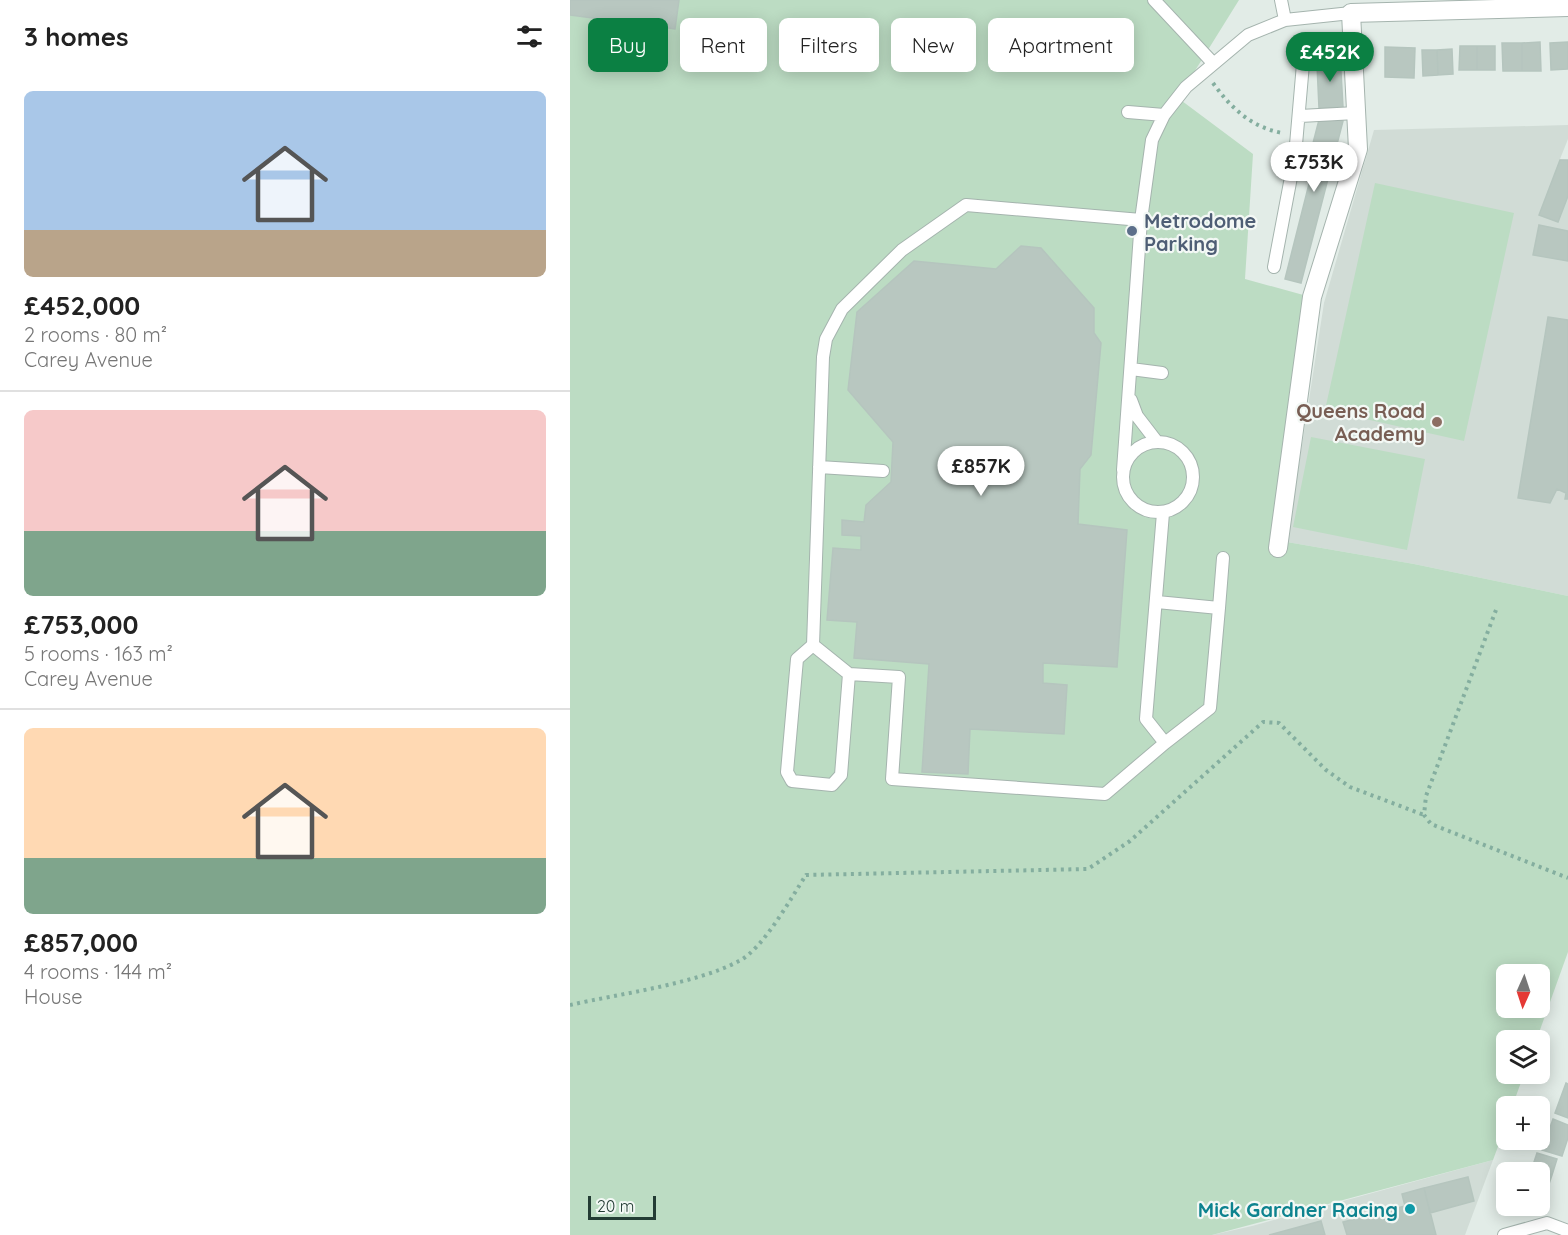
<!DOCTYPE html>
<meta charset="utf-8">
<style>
:root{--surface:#fff;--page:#f2f2f2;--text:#222;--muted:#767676;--line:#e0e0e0;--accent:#0b8043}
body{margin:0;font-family:Quicksand,sans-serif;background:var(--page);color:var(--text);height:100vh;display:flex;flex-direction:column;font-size:22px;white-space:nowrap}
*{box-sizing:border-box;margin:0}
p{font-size:20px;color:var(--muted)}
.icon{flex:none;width:33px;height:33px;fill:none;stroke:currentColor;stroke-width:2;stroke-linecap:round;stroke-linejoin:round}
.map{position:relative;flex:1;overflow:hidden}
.panel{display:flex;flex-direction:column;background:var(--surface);width:570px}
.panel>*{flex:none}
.top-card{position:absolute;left:18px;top:18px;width:570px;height:54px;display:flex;gap:12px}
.needle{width:39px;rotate:183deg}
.controls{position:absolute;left:926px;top:964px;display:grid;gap:12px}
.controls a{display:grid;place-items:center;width:54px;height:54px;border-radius:9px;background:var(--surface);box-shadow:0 3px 15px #0003;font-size:30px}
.scale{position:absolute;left:18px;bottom:15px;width:68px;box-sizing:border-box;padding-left:6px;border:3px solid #233c34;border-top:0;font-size:16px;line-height:21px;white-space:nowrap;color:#233c34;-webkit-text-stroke:4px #f3f8f5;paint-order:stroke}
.price{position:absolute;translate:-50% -51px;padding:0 14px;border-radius:21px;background:#fff;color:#222;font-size:20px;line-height:39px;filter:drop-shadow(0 2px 3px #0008)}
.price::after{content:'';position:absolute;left:50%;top:36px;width:18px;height:14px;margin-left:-9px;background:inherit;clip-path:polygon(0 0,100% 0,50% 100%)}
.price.current{background:var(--accent);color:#fff}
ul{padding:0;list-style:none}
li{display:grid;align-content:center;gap:12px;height:318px;padding:0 24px}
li+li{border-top:2px solid var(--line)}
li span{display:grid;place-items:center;height:186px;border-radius:9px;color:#555}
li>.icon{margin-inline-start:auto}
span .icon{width:108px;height:108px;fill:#fffc;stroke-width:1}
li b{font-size:26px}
h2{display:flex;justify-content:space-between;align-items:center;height:72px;padding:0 24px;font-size:26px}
.pill{padding:0 21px;border-radius:9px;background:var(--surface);box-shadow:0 3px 15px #0003;font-size:21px;line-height:54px}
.pill.current{background:var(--accent);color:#fff}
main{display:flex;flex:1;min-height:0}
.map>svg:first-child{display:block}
</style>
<main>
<section class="panel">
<h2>3 homes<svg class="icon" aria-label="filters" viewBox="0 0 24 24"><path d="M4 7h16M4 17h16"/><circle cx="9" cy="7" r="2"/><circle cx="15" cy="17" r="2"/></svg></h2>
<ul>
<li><span style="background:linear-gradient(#a9c7e8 75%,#b9a48a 0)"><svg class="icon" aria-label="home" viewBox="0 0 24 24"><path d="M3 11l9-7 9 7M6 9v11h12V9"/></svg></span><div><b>£452,000</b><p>2 rooms · 80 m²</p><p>Carey Avenue</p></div></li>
<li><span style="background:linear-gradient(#f6c9c9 65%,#7fa58c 0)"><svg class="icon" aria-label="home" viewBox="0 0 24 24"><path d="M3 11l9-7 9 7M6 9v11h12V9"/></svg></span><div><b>£753,000</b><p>5 rooms · 163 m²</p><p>Carey Avenue</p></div></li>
<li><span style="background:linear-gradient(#ffd9b3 70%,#7fa58c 0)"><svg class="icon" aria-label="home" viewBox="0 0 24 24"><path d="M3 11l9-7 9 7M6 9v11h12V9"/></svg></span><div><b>£857,000</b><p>4 rooms · 144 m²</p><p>House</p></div></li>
</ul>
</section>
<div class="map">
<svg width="998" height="1235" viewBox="0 0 998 1235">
<rect width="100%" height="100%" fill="#e2ece7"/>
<!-- built -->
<path fill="#d1dcd6" d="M998,125v14l-8,20 8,1v436l-154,-32 -127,-22 37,-239 50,-173z
M923,1160l-28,75h-253l40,-9z"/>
<!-- green -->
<path fill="#bcdcc3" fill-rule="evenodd" d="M0,0h669l-61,98 75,56 -8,125 62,17 -31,262 7,-4 4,-12 127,22 154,32v356l-32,89h-30v33h18l-12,33h-6v18l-13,35 -281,75h-642zM936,975h33v33h-33z
M805,183l139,30 -50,228 -139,-31z
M741,437l114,22 -18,91 -114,-23z"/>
<!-- building -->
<path fill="#b8c7c0" stroke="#b5c5be" stroke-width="1.5" d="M0,0h109l-4,29 -105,-14z
M970,42l1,29h-19v-28z
M998,42v27l-17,1 -1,-27z
M932,43h20v28h-19z
M890,46h17v24h-18z
M907,46h18v24h-18z
M815,47l30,1 -1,30 -29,-1z
M882,49l1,25 -15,1 -1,-25z
M852,50h15l1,25 -15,1z
M770,54l3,53 -24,1 -2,-43 8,-1 -1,-9z
M750,116l23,5 -42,162 -16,-4 25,-99 -6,-2z
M990,160h8v36l-10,26 -19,-7z
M969,225l29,6v30l-35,-6z
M451,246l20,2 53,60v25l7,10 -10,112 -11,14 -2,55 49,6 -10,137 -74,-4v20l24,2 -3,49 -94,-5 -2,45 -46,-2 7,-108 -75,-6 3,-36 -30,-2 6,-72 28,2v-14l-19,-1v-15l22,2 2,-17 25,-23 2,-40 -45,-52 9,-78 57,-51 82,8z
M978,317l20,3v179h-3l1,-6 -9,-4 -7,14 -32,-5z
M996,1083l2,1v34l-13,-5z
M983,1119l15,6v13l-6,18 -20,-6z
M967,1153l20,6 -5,16 -20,-7z
M962,1168l20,7 -5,15 -8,-3v-14h-9z
M898,1177l6,24 -44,12 -6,-25z
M854,1188l12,47h-89l-4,-13 62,-16 -3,-12z
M751,1221l4,14h-56z"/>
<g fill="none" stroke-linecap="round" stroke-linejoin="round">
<!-- lane casing -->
<g stroke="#a5b4ae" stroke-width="14">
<path id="lane" d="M584,0l59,63
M711,0l4,20
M558,112l36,3
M730,116l56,-3
M704,267l21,-111 8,-92
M561,369l31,4
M561,400l6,16 20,26
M553 477a35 35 0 1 1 70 0a35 35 0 1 1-70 0Z
M249,467l64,4
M553,470l18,-250 11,-80 12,-25 22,-28 62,-52 37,-15 66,-7
M587,602l62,6 -9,100 -45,35
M649,608l4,-50
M243,645l36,29 50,3 -7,102 213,15 60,-51 -19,-24 17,-206
M279,674l-8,101 -9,10 -40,-4 -5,-9 10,-113 16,-14 10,-288 3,-18 16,-30 60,-59 64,-45 175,15
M934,1235l43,-12 21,8"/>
</g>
<!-- street casing -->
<g stroke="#a5b4ae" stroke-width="20">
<path id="street" d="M708,548l34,-251 46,-148 -7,-136 217,-6"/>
</g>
<!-- path -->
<path stroke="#84ae9f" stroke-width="4" stroke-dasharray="3 4.5" stroke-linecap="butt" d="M643,83c18,25 38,44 69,50
M926,610l-70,186 -2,19 7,9 137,54
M0,1005c48,-11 126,-21 169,-44 24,-12 52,-63 67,-86l282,-6 42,-28 133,-119 16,1 47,47 24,17 74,28"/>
<!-- lane -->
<use href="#lane" stroke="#fff" stroke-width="12"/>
<!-- street -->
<use href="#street" stroke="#fff" stroke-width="18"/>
</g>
<!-- markers -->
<circle fill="#5c6f8a" stroke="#f3f8f5" stroke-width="2" cx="562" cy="231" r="6"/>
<circle fill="#8d6e63" stroke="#f3f8f5" stroke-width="2" cx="867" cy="422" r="6"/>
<circle fill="#0f9aa8" stroke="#f3f8f5" stroke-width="2" cx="840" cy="1209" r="6"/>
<g text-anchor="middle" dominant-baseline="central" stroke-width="4.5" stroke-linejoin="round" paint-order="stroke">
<!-- service labels -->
<g font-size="20" font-weight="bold" fill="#4e5e75" stroke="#f3f8f5" text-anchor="start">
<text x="574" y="220">Metrodome<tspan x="574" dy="23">Parking</tspan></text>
</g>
<!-- education labels -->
<g font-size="20" font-weight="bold" fill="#785e54" stroke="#f3f8f5" text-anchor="end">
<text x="855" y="410">Queens Road<tspan x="855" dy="23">Academy</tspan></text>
</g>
<!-- culture labels -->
<g font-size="20" font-weight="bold" fill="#0d838f" stroke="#f3f8f5" text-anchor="end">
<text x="828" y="1209">Mick Gardner Racing</text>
</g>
</g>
</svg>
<div class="controls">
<a><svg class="needle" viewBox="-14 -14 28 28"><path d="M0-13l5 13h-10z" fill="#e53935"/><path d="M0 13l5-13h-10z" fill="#767676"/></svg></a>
<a><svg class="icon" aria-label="layers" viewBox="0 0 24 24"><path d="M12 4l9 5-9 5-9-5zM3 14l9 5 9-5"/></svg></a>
<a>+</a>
<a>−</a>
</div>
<div class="scale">20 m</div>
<b class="price current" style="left:760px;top:83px">£452K</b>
<b class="price" style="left:744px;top:193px">£753K</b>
<b class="price" style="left:411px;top:497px">£857K</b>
<div class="top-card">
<a class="pill current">Buy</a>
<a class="pill">Rent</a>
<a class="pill">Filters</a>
<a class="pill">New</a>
<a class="pill">Apartment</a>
</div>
</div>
</main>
